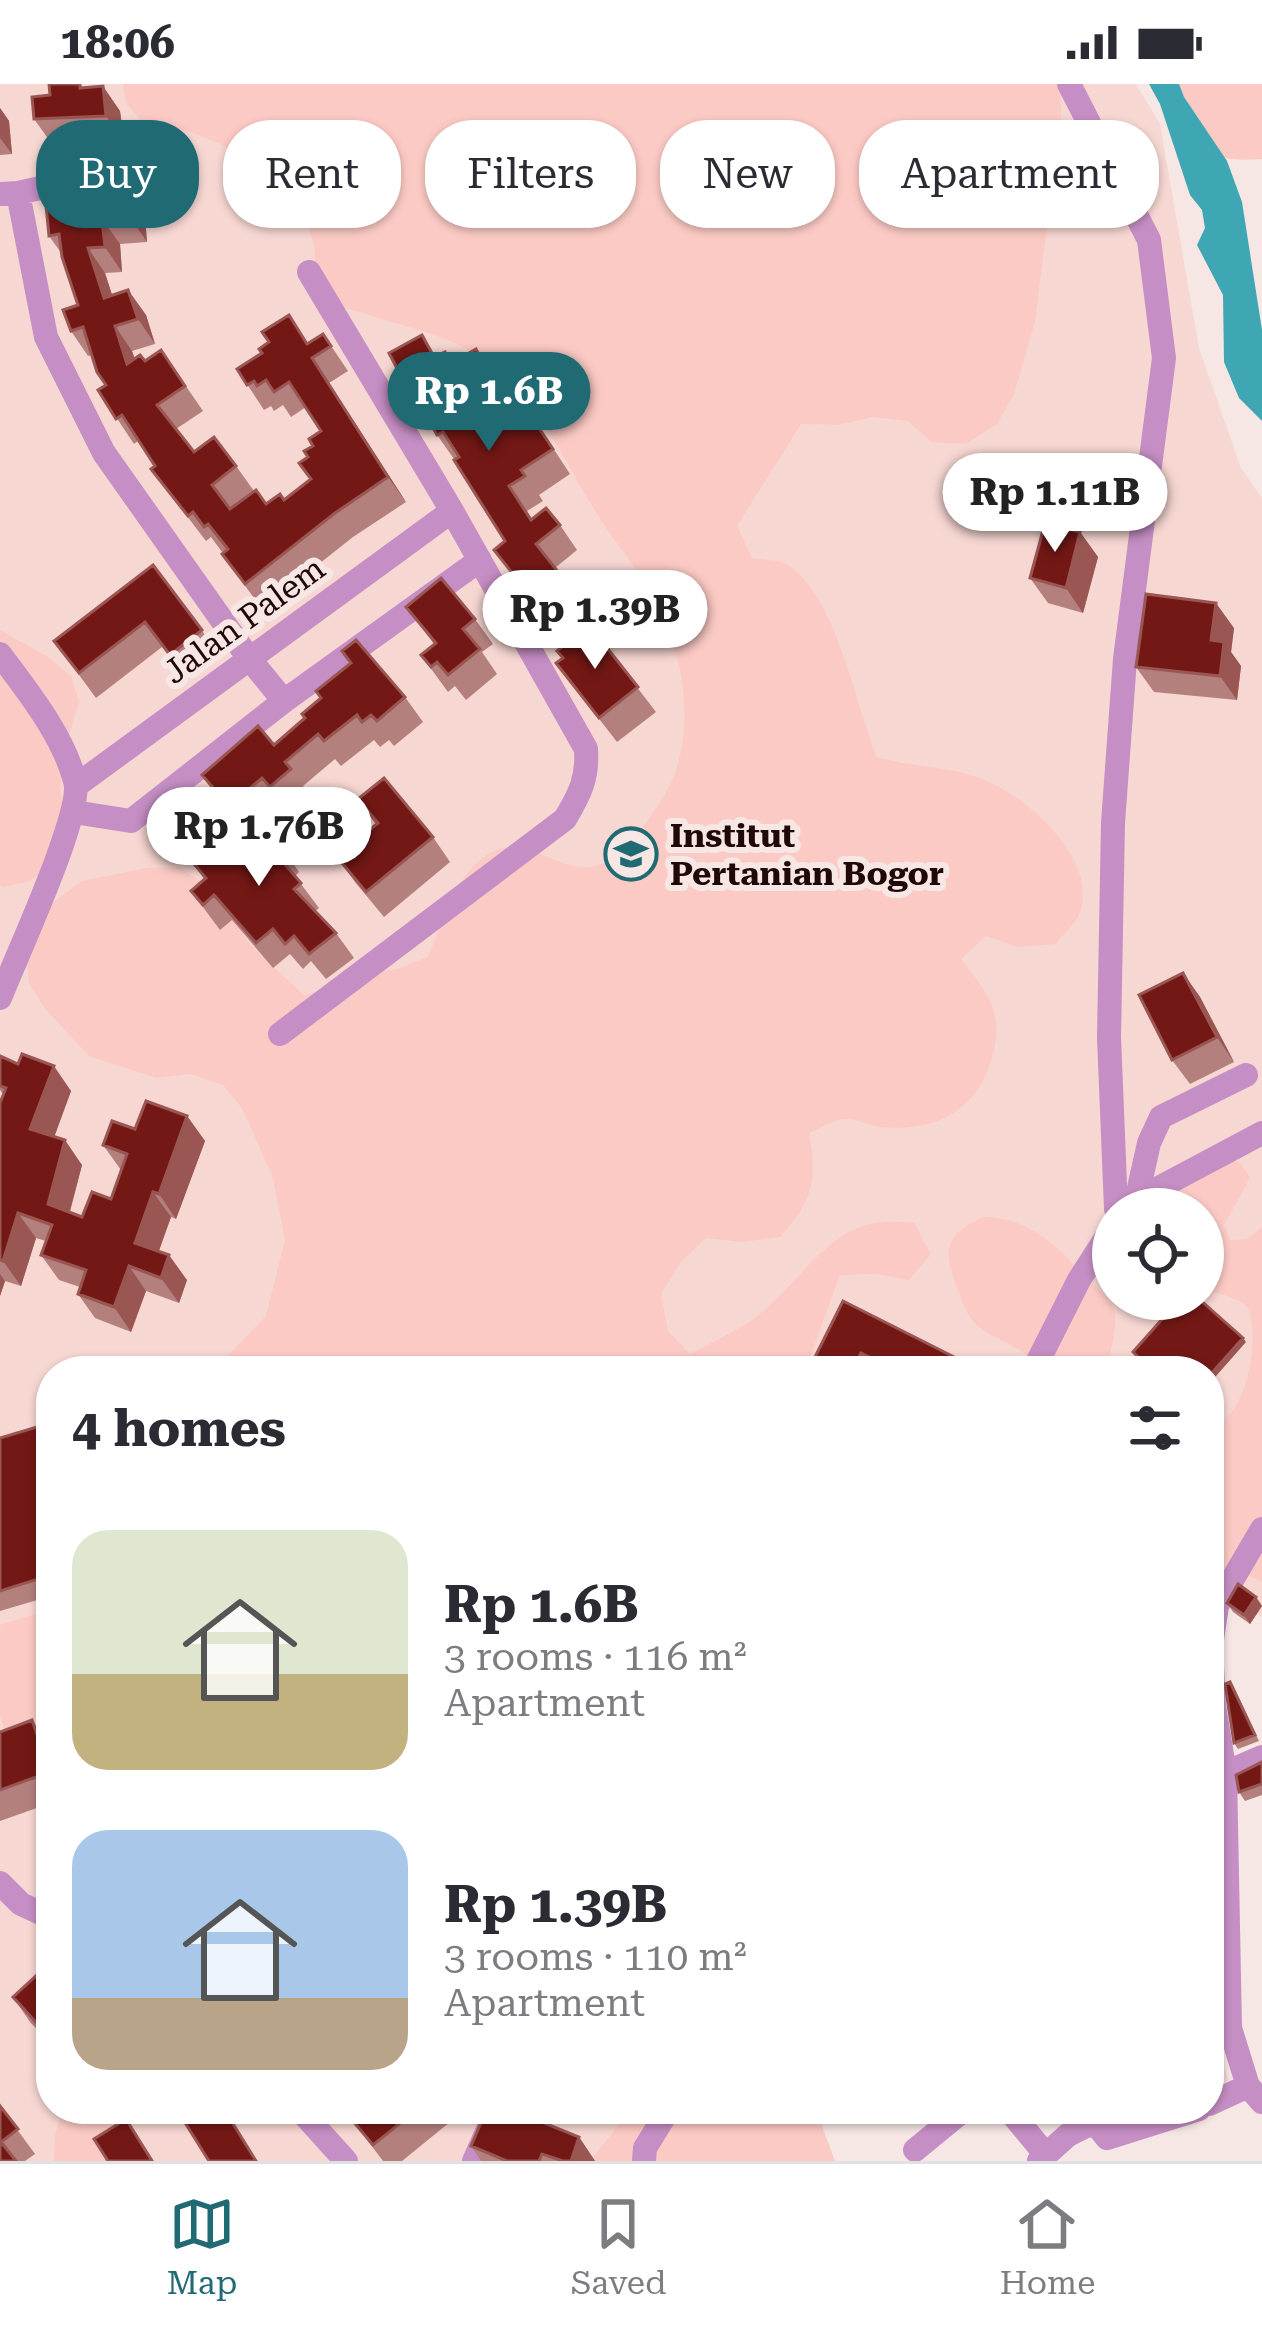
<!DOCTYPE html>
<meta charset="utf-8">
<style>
:root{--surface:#fff;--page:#f2f2f3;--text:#2b2b33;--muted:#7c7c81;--line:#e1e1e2;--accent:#206a73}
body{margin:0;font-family:"Roboto Serif",serif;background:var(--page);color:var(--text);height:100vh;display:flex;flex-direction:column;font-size:45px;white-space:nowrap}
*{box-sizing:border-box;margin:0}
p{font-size:39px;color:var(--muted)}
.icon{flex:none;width:66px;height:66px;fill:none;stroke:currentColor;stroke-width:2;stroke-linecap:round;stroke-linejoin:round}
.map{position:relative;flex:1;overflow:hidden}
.details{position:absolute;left:36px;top:1272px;width:1188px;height:768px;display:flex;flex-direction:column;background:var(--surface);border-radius:48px;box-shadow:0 3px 9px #0004}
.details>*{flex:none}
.hud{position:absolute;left:36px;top:36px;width:1191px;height:108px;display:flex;gap:24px}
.controls{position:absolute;left:1092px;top:1104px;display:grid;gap:24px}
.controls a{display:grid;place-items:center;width:132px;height:132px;border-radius:50%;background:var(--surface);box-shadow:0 3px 9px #0004;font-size:60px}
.price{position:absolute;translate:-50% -102px;padding:0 27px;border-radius:42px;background:#fff;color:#222;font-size:39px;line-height:78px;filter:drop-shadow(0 3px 6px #0008)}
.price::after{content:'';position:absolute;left:50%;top:72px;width:36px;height:27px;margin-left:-18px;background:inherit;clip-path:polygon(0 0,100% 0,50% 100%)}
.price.current{background:var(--accent);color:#fff}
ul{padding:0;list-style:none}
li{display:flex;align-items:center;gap:36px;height:300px;padding:0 36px}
li span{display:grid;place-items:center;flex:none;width:336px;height:240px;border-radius:36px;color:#555}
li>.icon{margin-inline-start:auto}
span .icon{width:144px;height:144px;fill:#fffc;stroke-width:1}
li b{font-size:51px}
h2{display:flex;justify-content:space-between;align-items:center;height:144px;padding:0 36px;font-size:51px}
.pill{padding:0 42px;border-radius:48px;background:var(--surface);box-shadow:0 3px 9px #0004;font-size:42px;line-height:108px}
.pill.current{background:var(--accent);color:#fff}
.status{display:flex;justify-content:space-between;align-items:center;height:84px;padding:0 60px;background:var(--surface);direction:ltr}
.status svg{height:33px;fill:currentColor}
.tabs{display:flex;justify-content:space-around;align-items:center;height:168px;border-top:3px solid var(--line);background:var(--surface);font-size:33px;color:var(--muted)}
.tabs a{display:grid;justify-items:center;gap:6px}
.tabs .current{color:var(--accent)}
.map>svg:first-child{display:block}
</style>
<div class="status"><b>18:06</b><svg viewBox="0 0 49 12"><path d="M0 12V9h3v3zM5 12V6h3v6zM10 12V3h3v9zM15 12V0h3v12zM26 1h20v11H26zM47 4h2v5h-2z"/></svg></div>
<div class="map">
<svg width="1262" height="2077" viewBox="0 0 1262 2077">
<rect width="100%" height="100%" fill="#f6e7e5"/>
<!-- built -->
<path fill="#f7d7d2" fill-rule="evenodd" d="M0,0h1136l24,40 39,224 42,120 21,30v1119l-53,-29v-217h-1158v738h735l18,52h-804zM1113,1125h90v90h-90z
M1209,1802l5,5 -3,78 3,60 14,51 -19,10z"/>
<!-- green -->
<path fill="#fccac4" d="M123,0h937l2,68 -16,83 -11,86 -21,73 -17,30 -31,20 -35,-2 -23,-21 -36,-4 -34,8 -37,-1 -64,102 15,32c11,2 27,1 36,7 49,32 67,140 89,192 34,10 68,9 100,20 47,16 124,82 102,138 -4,9 -17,20 -23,29l-38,3 -32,-11 -25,23c29,37 44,55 30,102 -16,52 -58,71 -110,66 -11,-1 -25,-9 -37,-8 -10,0 -25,10 -35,14 9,48 3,68 -29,104l-38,5 -36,-4 -25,24 -20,32 7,37 22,23c24,-13 52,-25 72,-42 52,-44 74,-101 152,-89l17,31 -22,26 -33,-6 -36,1 -35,96h-592l53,-55 19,-76 -12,-62 -31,-70 -19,-23 -32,-11 -35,4 -67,-22 -44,-47 -16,-26 -3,-31 9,-30 21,-22 26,-19 65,-13 32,-1 28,19 45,61 53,49 59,-23 33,-4 31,-12c14,-33 30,-90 66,-106 35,-15 62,19 96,16 33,-2 79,-71 87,-100 16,-52 5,-110 -18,-159 -16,-35 -46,-66 -65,-99 -33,-56 -65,-122 -122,-157 -30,-18 -70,-26 -103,-37 -11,-4 -26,-6 -35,-12 -27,-16 -14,-41 -22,-65 -17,-49 -80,-96 -129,-108 -11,-3 -25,-2 -36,-2l-21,-25z
M1165,0h97v75c-70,5 -65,-20 -97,-75z
M0,546l48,27 23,19 8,25 -15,52 -4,35 6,28 -18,53 -21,13 -24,5 -3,-2z
M1226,1070l15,10 9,14 -26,47 6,15 17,-1 15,-12v355l-21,-10 -32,15v-159c38,-7 53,-92 38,-121 -9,-10 -31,-14 -44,-18v-80h-54l4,-18z
M983,1133c48,0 79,34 110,67 6,6 16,14 19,21 9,18 -3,48 -6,66h-68c-14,-27 -39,-28 -60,-45 -11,-9 -14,-20 -19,-33 -15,-39 -19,-56 24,-76z
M51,1525v108l-46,14 -5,-16v-90z
M63,2025h67l4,52h-80l1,-26z
M620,2025h208l-6,17 13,35h-245l32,-40z"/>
<!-- water -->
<path fill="#3fa6b3" d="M1149,0h30l5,13 43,64 15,41 20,128v91l-23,-23 -15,-36 -1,-67 -26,-50 8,-17 -3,-18 -12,-15 -30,-91z"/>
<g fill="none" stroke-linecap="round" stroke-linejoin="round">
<!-- minor -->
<path stroke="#c58ec4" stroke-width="24" d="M1069,0l80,156 15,118 -39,301 -12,164 -4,214 7,172
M18,109l117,-26
M0,110l18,-1 28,144 58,116 144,204 36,44
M0,570c28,38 63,81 75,127 9,31 -60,178 -75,217
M77,701l375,-274
M74,728l57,9 153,-120 196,-141
M280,950l285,-215c15,-25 23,-41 21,-70l-134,-238 -143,-239
M1135,1122l14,-63 12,-26 85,-42
M1131,1125l22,-18 109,-58
M1033,1287l46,-91 34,-53
M1262,1445l-45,77 -6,40 3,60 11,67 5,255 18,58 14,16
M1225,1689l37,-16
M0,1799l21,21 30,14
M1209,2020l39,-18
M299,2025l47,52
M1008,2025l38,46
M915,2066l50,-41
M474,2077l23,-52
M644,2077l1,-13 24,-39
M1039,2077l29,-26 26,-13 13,16 92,-29"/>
</g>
<!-- wall -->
<path fill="#b4807d" d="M93,3l27,24 4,30 -72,3 -18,-25 16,-24z
M0,24l9,13 3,33 -12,1z
M87,87l8,12 32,-3 17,25 3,37 -27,2 2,28 -17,1 7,22 16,-5 18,25 9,29 -23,7 3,8 10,2 16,-11 42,61 -27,18 18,23 42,14 18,25 12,13 18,-4 27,-21 -3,-22 13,-26 -15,-24 -15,10 -8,-12 -9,6 -3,-5 -7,4 -27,-41 71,-26 15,-9 25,37 -19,12 77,119 -53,35 -91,72 -40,-55 5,-4 -1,-1 -4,3 -11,-15 -5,4 -55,-72 4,-3 -17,-25 -4,3 -36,-54 8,-5 -14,-30 -4,1 -17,-25 7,-26 -16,-51 -13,-18z
M476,265l23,34 18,-10 27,41 -10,5 36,55 -31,21 4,6 -16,10 5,8 28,6 17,25 -22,18 41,54 -6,4 66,86 -39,30 -61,-79 6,-4 12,-22 -8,-10 -8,6 -64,-83 11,-9 -51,-82 -38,-54 20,-49 16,6z
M1080,448l18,25 -15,56 -35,-10 -18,-25z
M153,481l67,90 -33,25 -25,-33 -66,51 -42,-57z
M406,523l69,12 18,25 -11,8 15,22 -31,26 -11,-14 -7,6 -27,-37 13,-11z
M1234,544l-3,24 10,14 -4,34 -83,-8 -18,-25z
M405,613l18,25 -29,24 -5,-6 -9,7 -6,-7 -33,26 -6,-7 -32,27 5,8 -21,18 -7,-9 -28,24 11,11 19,9 17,25 -4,4 24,32 -4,3 21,22 18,25 -28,21 -15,-18 -8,8 -13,-15 -17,14 -41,-48 -12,10 -29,-39 13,-12 -10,-15 52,-34 -27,-30 -17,-25 72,-30z
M358,715l75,38 17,25 -66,55 -29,-35 -18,-25 39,-32z
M1183,889l17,24 34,65 -44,22 -18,-24z
M0,972l71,35 -17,46 28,28 -12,47 12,5 29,-18 10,-29 -18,-25 32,-16 52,-13 18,25 -29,78 -5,-2 -13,34 29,29 -8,23 -33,-12 -15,41 -36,-14 -17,-24 2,-7 -21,-7 -18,-25 5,-14 -10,-3 -15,48 -16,-5 -5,15v-193l3,-9 -3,-4z
M843,1217l139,70h-96l-19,-9 -4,9h-55z
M40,1342l11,15v155l-51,15v-173z
M1256,1513l6,9 -12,18 -17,-12 -6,-9z
M1234,1604l25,53 -21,8 -4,-6z
M32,1636l19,30v53l-51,18v-89z
M1262,1678v33l-17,6 -6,-9z
M51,1878v82l-21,-22 -17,-25z
M0,2022l35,48 -10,7h-25z
M105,2025h46l-22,14 25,38h-46l8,-36z
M365,2025h101l-64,52h-19l-31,-41z
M546,2025h25l-5,11z
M579,2053l16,24h-114l-10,-15z"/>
<!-- shaded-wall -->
<path fill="#9a5653" d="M103,2l17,25 4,30 -18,-25z
M0,24l9,13 3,33 -12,-16z
M127,96l17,25 3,37 -17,-25z
M102,135l18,25 2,28 -17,-25z
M88,164l17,25 16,50 -17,-25z
M128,206l18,25 9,29 -17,-25z
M115,242l17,25 12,38 -17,-25z
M312,274l17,25 77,119 -18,-25z
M1080,448l18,25 -15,56 -17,-25z
M1216,519l18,25 -3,24 10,14 -4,34 -17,-24 -9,-36z
M1183,889l17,24 34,65 -17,-25z
M54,982l17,25 -23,63 -18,-25z
M187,1032l18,25 -29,78 -17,-25z
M65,1056l17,25 -17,64 -17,-25z
M153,1108l18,25 -18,51 -18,-25z
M18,1129l18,25 -15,48 -18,-25z
M169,1171l18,25 -8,23 -18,-25z
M129,1182l17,25 -15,41 -17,-25z
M0,1190l5,7 -5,15z
M1243,1254l3,4 -37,42v-8z
M861,1269l6,9 -4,9h-11z
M40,1342l11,15v21z
M1256,1513l6,9 -12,18 -6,-9z
M32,1636l17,25 2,28z
M558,2025h13l-5,11z
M579,2053l16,24h-24z"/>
<!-- building -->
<path fill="#731815" stroke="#9a5653" stroke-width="3" d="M49,0h31v4l23,-2 3,30 -72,3 -2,-22 18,-2z
M87,87l1,13 39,-4 3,37 -28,2 3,28 -17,1 16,50 24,-8 10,29 -23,7 12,38 13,-9 5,6 16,-11 24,36 -28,19 37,47 20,-15 22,29 -24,19 18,24 26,-19 10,14 14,-10 4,6 27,-21 -12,-16 9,-6 -4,-6 9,-5 -4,-7 12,-8 -32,-49 -15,10 -8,-12 -9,6 -3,-5 -7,4 -10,-16 25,-16 -3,-4 10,-7 -7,-10 27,-17 18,29 16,-10 8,12 -19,12 76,119 -53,36 -90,71 -23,-30 6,-5 -20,-25 -4,3 -11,-15 -5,4 -37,-47 4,-3 -33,-51 -6,4 -18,-29 8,-5 -9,-13 -14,-45 -12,4 -8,-21 15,-5 -16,-48 -3,-23 -10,2 -4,-41 15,-2 -2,-19z
M422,251l12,22 11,-5 6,11 25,-14 15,29 4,-2 4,7 18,-10 9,16 -10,5 37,55 -32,21 4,6 -16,10 22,34 15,-12 14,17 -24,19 42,53 -20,16 -9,-11 -9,6 -46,-58 11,-9 -51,-81 5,-3 -16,-25 -6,3 -17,-32 -4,2 -27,-52z
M1045,439l35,9 -14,56 -36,-10z
M153,481l49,65 -32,25 -25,-33 -66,51 -25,-32z
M441,494l34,41 -12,10 17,20 -32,26 -11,-13 -6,5 -10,-12 15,-12 -30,-36z
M1146,510l70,9 -5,37 13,2 -4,34 -84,-9z
M589,541l49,62 -39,31 -43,-55 7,-5 -6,-7z
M356,556l49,57 -28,24 -6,-6 -9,7 -5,-7 -33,26 -6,-7 -33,28 6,7 -21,18 -8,-9 -33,28 -27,-31 56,-49 16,19 31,-27 -3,-4 19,-16 -5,-7 35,-28 -9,-12z
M384,694l49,59 -67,55 -29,-35 41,-34 -20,-24z
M230,741l10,11 12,-10 11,12 6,-5 13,14 -7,6 26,30 -7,6 42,44 -27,21 -15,-18 -9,8 -12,-15 -17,14 -42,-48 -11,10 -12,-14 15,-13 -12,-14 17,-15 -4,-4z
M1183,889l34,64 -45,23 -33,-65z
M22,970l32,12 -24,63 35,11 -17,64 34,13 10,-25 19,7 16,-45 -24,-9 9,-24 23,8 11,-28 41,15 -28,78 -6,-2 -18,51 34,12 -8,23 -32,-12 -15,41 -36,-13 8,-24 -45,-15 11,-30 -34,-12 -15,48 -3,-1v-157l6,-15 -6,-2v-30l18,8z
M1173,1215h26l44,39 -34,38v-5h-80l11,-12 -7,-7 31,-35 -4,-4z
M843,1217l139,70h-85l-36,-18 -9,18h-44z
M40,1342l11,36v113l-51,16v-153z
M1238,1500l18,13 -12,18 -17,-12z
M1230,1598l25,53 -21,8 -9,-59z
M32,1636l18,52 -50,18v-58z
M1262,1678v22l-23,8 -3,-17z
M51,1878v63l-7,6 -31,-34z
M0,2022l18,23 -17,13 15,19h-16z
M186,2025h38l32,52h-47l-30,-48z
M365,2025h53l-45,36 -21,-25z
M487,2025h23l69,28 -8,24h-8l-21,-7 -3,7h-32l-36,-15z
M126,2035l26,42h-44l-14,-22z"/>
<!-- icons -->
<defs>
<g id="university-ring" transform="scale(2.7)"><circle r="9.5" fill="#f6e7e5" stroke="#206a73" stroke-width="1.5"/><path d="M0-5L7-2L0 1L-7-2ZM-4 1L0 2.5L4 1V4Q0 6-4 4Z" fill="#206a73"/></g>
</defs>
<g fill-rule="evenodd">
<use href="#university-ring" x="631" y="770"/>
</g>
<g text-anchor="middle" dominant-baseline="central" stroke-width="12" stroke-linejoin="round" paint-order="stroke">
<!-- street labels -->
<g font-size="33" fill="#1f0806" stroke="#f6e7e5">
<text transform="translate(244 536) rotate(-36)">Jalan Palem</text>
</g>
<!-- poi labels -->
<g font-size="33" font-weight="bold" fill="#1f0806" stroke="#f6e7e5" text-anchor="start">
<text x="670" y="751">Institut<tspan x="670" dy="38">Pertanian Bogor</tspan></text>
</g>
</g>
</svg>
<div class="controls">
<a><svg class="icon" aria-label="locate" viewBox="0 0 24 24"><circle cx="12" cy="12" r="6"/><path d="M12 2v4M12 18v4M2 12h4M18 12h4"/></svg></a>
</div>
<b class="price current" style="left:489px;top:370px">Rp 1.6B</b>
<b class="price" style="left:1055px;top:471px">Rp 1.11B</b>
<b class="price" style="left:595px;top:588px">Rp 1.39B</b>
<b class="price" style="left:259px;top:805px">Rp 1.76B</b>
<div class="hud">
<a class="pill current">Buy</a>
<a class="pill">Rent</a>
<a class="pill">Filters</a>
<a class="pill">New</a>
<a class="pill">Apartment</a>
</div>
<section class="details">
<h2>4 homes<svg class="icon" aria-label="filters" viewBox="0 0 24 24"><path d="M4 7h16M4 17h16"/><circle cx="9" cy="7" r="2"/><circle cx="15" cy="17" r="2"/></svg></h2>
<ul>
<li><span style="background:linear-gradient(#dfe7d0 60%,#c2b280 0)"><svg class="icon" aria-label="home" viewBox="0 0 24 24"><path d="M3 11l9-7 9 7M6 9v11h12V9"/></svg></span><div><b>Rp 1.6B</b><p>3 rooms · 116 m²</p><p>Apartment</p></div></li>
<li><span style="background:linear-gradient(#a9c7e8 70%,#b9a48a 0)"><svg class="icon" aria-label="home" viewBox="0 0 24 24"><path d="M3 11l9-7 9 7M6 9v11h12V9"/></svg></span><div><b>Rp 1.39B</b><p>3 rooms · 110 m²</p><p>Apartment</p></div></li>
</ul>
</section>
</div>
<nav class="tabs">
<a class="current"><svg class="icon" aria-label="map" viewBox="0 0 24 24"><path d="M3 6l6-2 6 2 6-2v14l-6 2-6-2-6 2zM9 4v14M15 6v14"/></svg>Map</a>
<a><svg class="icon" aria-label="saved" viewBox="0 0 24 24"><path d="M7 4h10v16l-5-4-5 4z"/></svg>Saved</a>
<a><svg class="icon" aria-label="home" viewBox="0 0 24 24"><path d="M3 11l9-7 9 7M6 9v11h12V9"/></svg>Home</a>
</nav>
